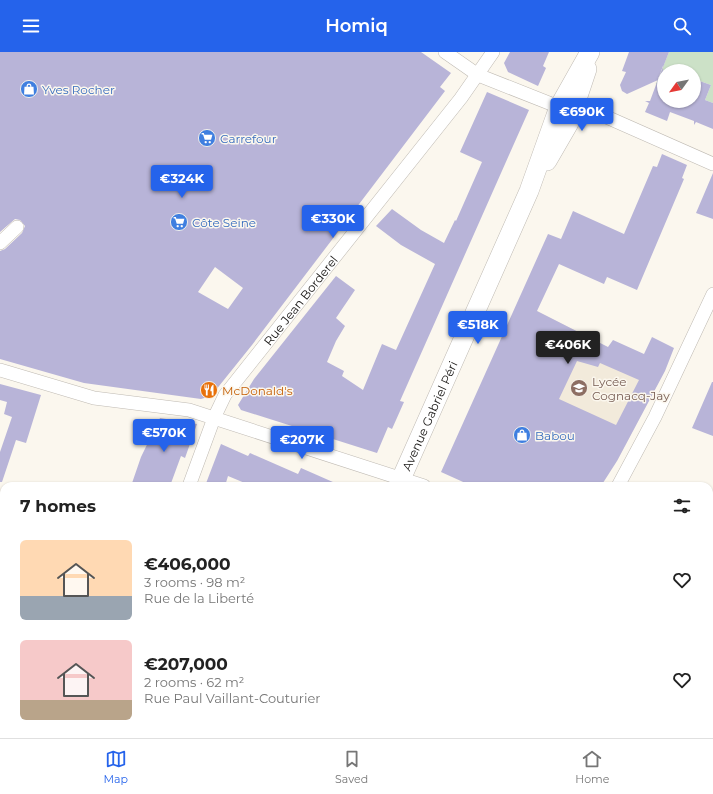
<!DOCTYPE html>
<meta charset="utf-8">
<style>
:root{--surface:#fff;--page:#f6f6f6;--text:#222;--muted:#767676;--line:#e0e0e0;--accent:#2563eb}
body{margin:0;font-family:Montserrat,sans-serif;background:var(--page);color:var(--text);height:100vh;display:flex;flex-direction:column;font-size:15px;white-space:nowrap}
*{box-sizing:border-box;margin:0}
p{font-size:13px;color:var(--muted)}
.icon{flex:none;width:22px;height:22px;fill:none;stroke:currentColor;stroke-width:2;stroke-linecap:round;stroke-linejoin:round}
.map{position:relative;flex:1;overflow:hidden}
.side{position:absolute;left:0px;top:430px;width:713px;height:256px;display:flex;flex-direction:column;background:var(--surface);border-radius:12px 12px 0 0;box-shadow:0 1px 3px #0004}
.side>*{flex:none}
.needle{width:26px;rotate:237deg}
.fabs{position:absolute;left:657px;top:12px;display:grid;gap:8px}
.fabs a{display:grid;place-items:center;width:44px;height:44px;border-radius:50%;background:var(--surface);box-shadow:0 1px 3px #0004;font-size:20px}
.price{position:absolute;translate:-50% -34px;padding:0 9px;border-radius:4px;background:var(--accent);color:#fff;font-size:13px;line-height:26px;filter:drop-shadow(0 1px 2px #0008)}
.price::after{content:'';position:absolute;left:50%;top:24px;width:12px;height:9px;margin-left:-6px;background:inherit;clip-path:polygon(0 0,100% 0,50% 100%)}
.price.on{background:#222;color:#fff}
ul{padding:0;list-style:none}
li{display:flex;align-items:center;gap:12px;height:100px;padding:0 20px}
li span{display:grid;place-items:center;flex:none;width:112px;height:80px;border-radius:6px;color:#555}
li>.icon{margin-inline-start:auto}
span .icon{width:48px;height:48px;fill:#fffc;stroke-width:1}
li b{font-size:17px}
h2{display:flex;justify-content:space-between;align-items:center;height:48px;padding:0 20px;font-size:17px}
header{display:flex;justify-content:space-between;align-items:center;height:52px;padding:0 20px;background:var(--accent);color:#fff;font-size:18px;font-weight:600}
.menu{display:flex;justify-content:space-around;align-items:center;height:56px;border-top:1px solid var(--line);background:var(--surface);font-size:11px;color:var(--muted)}
.menu a{display:grid;justify-items:center;gap:2px}
.menu .on{color:var(--accent)}
.map>svg:first-child{display:block}
</style>
<header><svg class="icon" aria-label="menu" viewBox="0 0 24 24"><path d="M4 6h16M4 12h16M4 18h16"/></svg>Homiq<svg class="icon" aria-label="search" viewBox="0 0 24 24"><circle cx="10" cy="10" r="6"/><path d="M15 15l6 6"/></svg></header>
<div class="map">
<svg width="713" height="686" viewBox="0 0 713 686">
<rect width="100%" height="100%" fill="#fbf7ee"/>
<!-- built -->
<path fill="#f2eadb" d="M537,259l82,42 46,17 -48,91 -24,-18 -95,-48z
M709,672l4,1v13h-177l3,-4h170z"/>
<!-- green -->
<path fill="#cce1c7" d="M669,0h44v51l-8,-3 6,-15 -17,-6v-8h-30v16l-8,-3z"/>
<!-- building -->
<path fill="#b8b4d8" fill-rule="evenodd" d="M0,0h421l30,21 -11,14 5,4 -193,254 -41,51 -10,3 -117,-16 -84,-24v-108l5,-2 17,-16 3,-7 -5,-6 -5,-1 -15,13zM215,215l28,21 -15,21 -30,-17z
M510,0h39l-6,14 3,2 -8,18 -30,-14 -4,-9z
M629,0h40l-11,28 -31,14 -5,-3 -2,-6 6,-13 -4,-1z
M663,14l1,35h30v-22l17,6 -6,15 8,3v26l-17,-7 -2,3v-4l-24,-9 -3,9 -22,-9 4,-9 -4,-2h5z
M487,40l42,18 -129,291 4,1 -12,27 -4,-2 -11,26 -136,-43 -3,-5 16,-26 82,-103 19,14 -19,28 9,8 -9,15 -9,21 17,9 -2,5 21,14 19,-46 14,6 39,-86 -34,-19 -25,-19 16,-17 29,21 23,13 11,-23 1,1 26,-59 -22,-10z
M662,102l25,11 -5,13 2,1 -47,111 -30,-13 -3,7 -45,-20 -22,47 71,36 5,-7 31,14 8,-17 22,11 -9,23 -48,90 -16,25h-129l-31,-14 107,-238 13,5 12,-28 51,23 29,-68 4,1zM577,309l21,6 2,-4 39,17 -23,45 -57,-26z
M713,121v46l-17,-6z
M712,330h1v54l-21,-8z
M0,332l41,11 -15,48 -10,-3 -14,42h-2v-30l12,-35 -8,-3 3,-12 -7,-2z
M160,366l37,6 -12,34 -4,-2 -11,30h-39l10,-29z
M221,392l27,12 2,-3 48,21 3,-6 41,18h-90l-24,-10 -3,10h-20z"/>
<g fill="none" stroke-linecap="round" stroke-linejoin="round">
<!-- street casing -->
<g stroke="#bfbab3" stroke-width="14">
<g id="street">
<path d="M445,0l33,23 81,32"/>
<path d="M577,52l136,60"/>
<path d="M0,191l17,-16"/>
<path d="M0,318l94,28 95,12 235,76"/>
<path id="s1" d="M189,434l25,-68 11,-23 236,-297 32,-46"/>
<path d="M618,434l37,-69 58,-123"/>
<path d="M709,546l4,1"/>
<path d="M709,663l4,1"/>
<path d="M98,686l1,-4"/>
<path d="M447,686l2,-4"/>
</g>
</g>
<!-- secondary casing -->
<g stroke="#bfbab3" stroke-width="20">
<g id="secondary">
<path d="M547,109l22,-38 18,-54"/>
<path id="s2" d="M398,434l131,-295 30,-84 31,-55"/>
<path d="M288,686l2,-4"/>
</g>
</g>
<!-- street -->
<use href="#street" stroke="#fff" stroke-width="13"/>
<!-- secondary -->
<use href="#secondary" stroke="#fff" stroke-width="19"/>
</g>
<!-- icons -->
<defs>
<g id="shop-disc" transform="scale(0.9)"><circle r="9.5" fill="#3f7fe0" stroke="#fbf7ee"/><path d="M-5-2.5h2.3a2.7 3.5 0 0 1 5.4 0H5L5.5 6h-11ZM-1.5-2.5h3a1.5 2.3 0 0 0-3 0Z" fill="#fff"/></g>
<g id="supermarket-disc" transform="scale(0.9)"><circle r="9.5" fill="#3f7fe0" stroke="#fbf7ee"/><path d="M-6-5.5h2.5l.6 2H6L4.5 2H-2.5L-4.4-4H-6ZM-1.5 3.2a1.3 1.3 0 1 0 .1 0ZM3 3.2a1.3 1.3 0 1 0 .1 0Z" fill="#fff"/></g>
<g id="school-disc" transform="scale(0.9)"><circle r="9.5" fill="#8d6e63" stroke="#fbf7ee"/><path d="M0-5L7-2L0 1L-7-2ZM-4 1L0 2.5L4 1V4Q0 6-4 4Z" fill="#fff"/></g>
<g id="restaurant-disc" transform="scale(0.9)"><circle r="9.5" fill="#e8710a" stroke="#fbf7ee"/><path d="M-5-6h1v4h1v-4h1v4h1v-4h1v5L-1.5 .5V6h-2V.5L-5-1ZM5-6V6H3V1.5H1.5Q1.5-4 5-6Z" fill="#fff"/></g>
</defs>
<g fill-rule="evenodd">
<use href="#shop-disc" x="29" y="37"/>
<use href="#supermarket-disc" x="207" y="86"/>
<use href="#supermarket-disc" x="179" y="170"/>
<use href="#school-disc" x="579" y="336"/>
<use href="#restaurant-disc" x="209" y="338"/>
<use href="#shop-disc" x="522" y="383"/>
</g>
<g text-anchor="middle" dominant-baseline="central" stroke-width="3" stroke-linejoin="round" paint-order="stroke">
<!-- shop labels -->
<g font-size="12" fill="#366cbe" stroke="#fbf7ee" text-anchor="start">
<text x="42" y="37">Yves Rocher</text>
<text x="220" y="86">Carrefour</text>
<text x="192" y="170">Côte Seine</text>
<text x="535" y="383">Babou</text>
</g>
<!-- street labels -->
<g font-size="12" fill="#181614" stroke="#fbf7ee">
<text stroke="none"><textPath href="#s1" startOffset="219">Rue Jean Borderel</textPath></text>
<text stroke="none"><textPath href="#s2" startOffset="77">Avenue Gabriel Péri</textPath></text>
</g>
<!-- education labels -->
<g font-size="12" fill="#785e54" stroke="#fbf7ee" text-anchor="start">
<text x="592" y="329">Lycée<tspan x="592" dy="14">Cognacq-Jay</tspan></text>
</g>
<!-- food labels -->
<g font-size="12" fill="#c56008" stroke="#fbf7ee" text-anchor="start">
<text x="222" y="338">McDonald's</text>
</g>
</g>
</svg>
<div class="fabs">
<a><svg class="needle" viewBox="-14 -14 28 28"><path d="M0-13l5 13h-10z" fill="#e53935"/><path d="M0 13l5-13h-10z" fill="#767676"/></svg></a>
</div>
<b class="price" style="left:582px;top:80px">€690K</b>
<b class="price" style="left:182px;top:147px">€324K</b>
<b class="price" style="left:333px;top:187px">€330K</b>
<b class="price" style="left:478px;top:293px">€518K</b>
<b class="price on" style="left:568px;top:313px">€406K</b>
<b class="price" style="left:164px;top:401px">€570K</b>
<b class="price" style="left:302px;top:408px">€207K</b>
<section class="side">
<h2>7 homes<svg class="icon" aria-label="filters" viewBox="0 0 24 24"><path d="M4 7h16M4 17h16"/><circle cx="9" cy="7" r="2"/><circle cx="15" cy="17" r="2"/></svg></h2>
<ul>
<li><span style="background:linear-gradient(#ffd9b3 70%,#9aa5b1 0)"><svg class="icon" aria-label="home" viewBox="0 0 24 24"><path d="M3 11l9-7 9 7M6 9v11h12V9"/></svg></span><div><b>€406,000</b><p>3 rooms · 98 m²</p><p>Rue de la Liberté</p></div><svg class="icon" aria-label="heart" viewBox="0 0 24 24"><path d="M12 20l-8-8c-3-5 5-10 8-4 3-6 11-1 8 4z"/></svg></li>
<li><span style="background:linear-gradient(#f6c9c9 75%,#b9a48a 0)"><svg class="icon" aria-label="home" viewBox="0 0 24 24"><path d="M3 11l9-7 9 7M6 9v11h12V9"/></svg></span><div><b>€207,000</b><p>2 rooms · 62 m²</p><p>Rue Paul Vaillant-Couturier</p></div><svg class="icon" aria-label="heart" viewBox="0 0 24 24"><path d="M12 20l-8-8c-3-5 5-10 8-4 3-6 11-1 8 4z"/></svg></li>
</ul>
</section>
</div>
<nav class="menu">
<a class="on"><svg class="icon" aria-label="map" viewBox="0 0 24 24"><path d="M3 6l6-2 6 2 6-2v14l-6 2-6-2-6 2zM9 4v14M15 6v14"/></svg>Map</a>
<a><svg class="icon" aria-label="saved" viewBox="0 0 24 24"><path d="M7 4h10v16l-5-4-5 4z"/></svg>Saved</a>
<a><svg class="icon" aria-label="home" viewBox="0 0 24 24"><path d="M3 11l9-7 9 7M6 9v11h12V9"/></svg>Home</a>
</nav>
